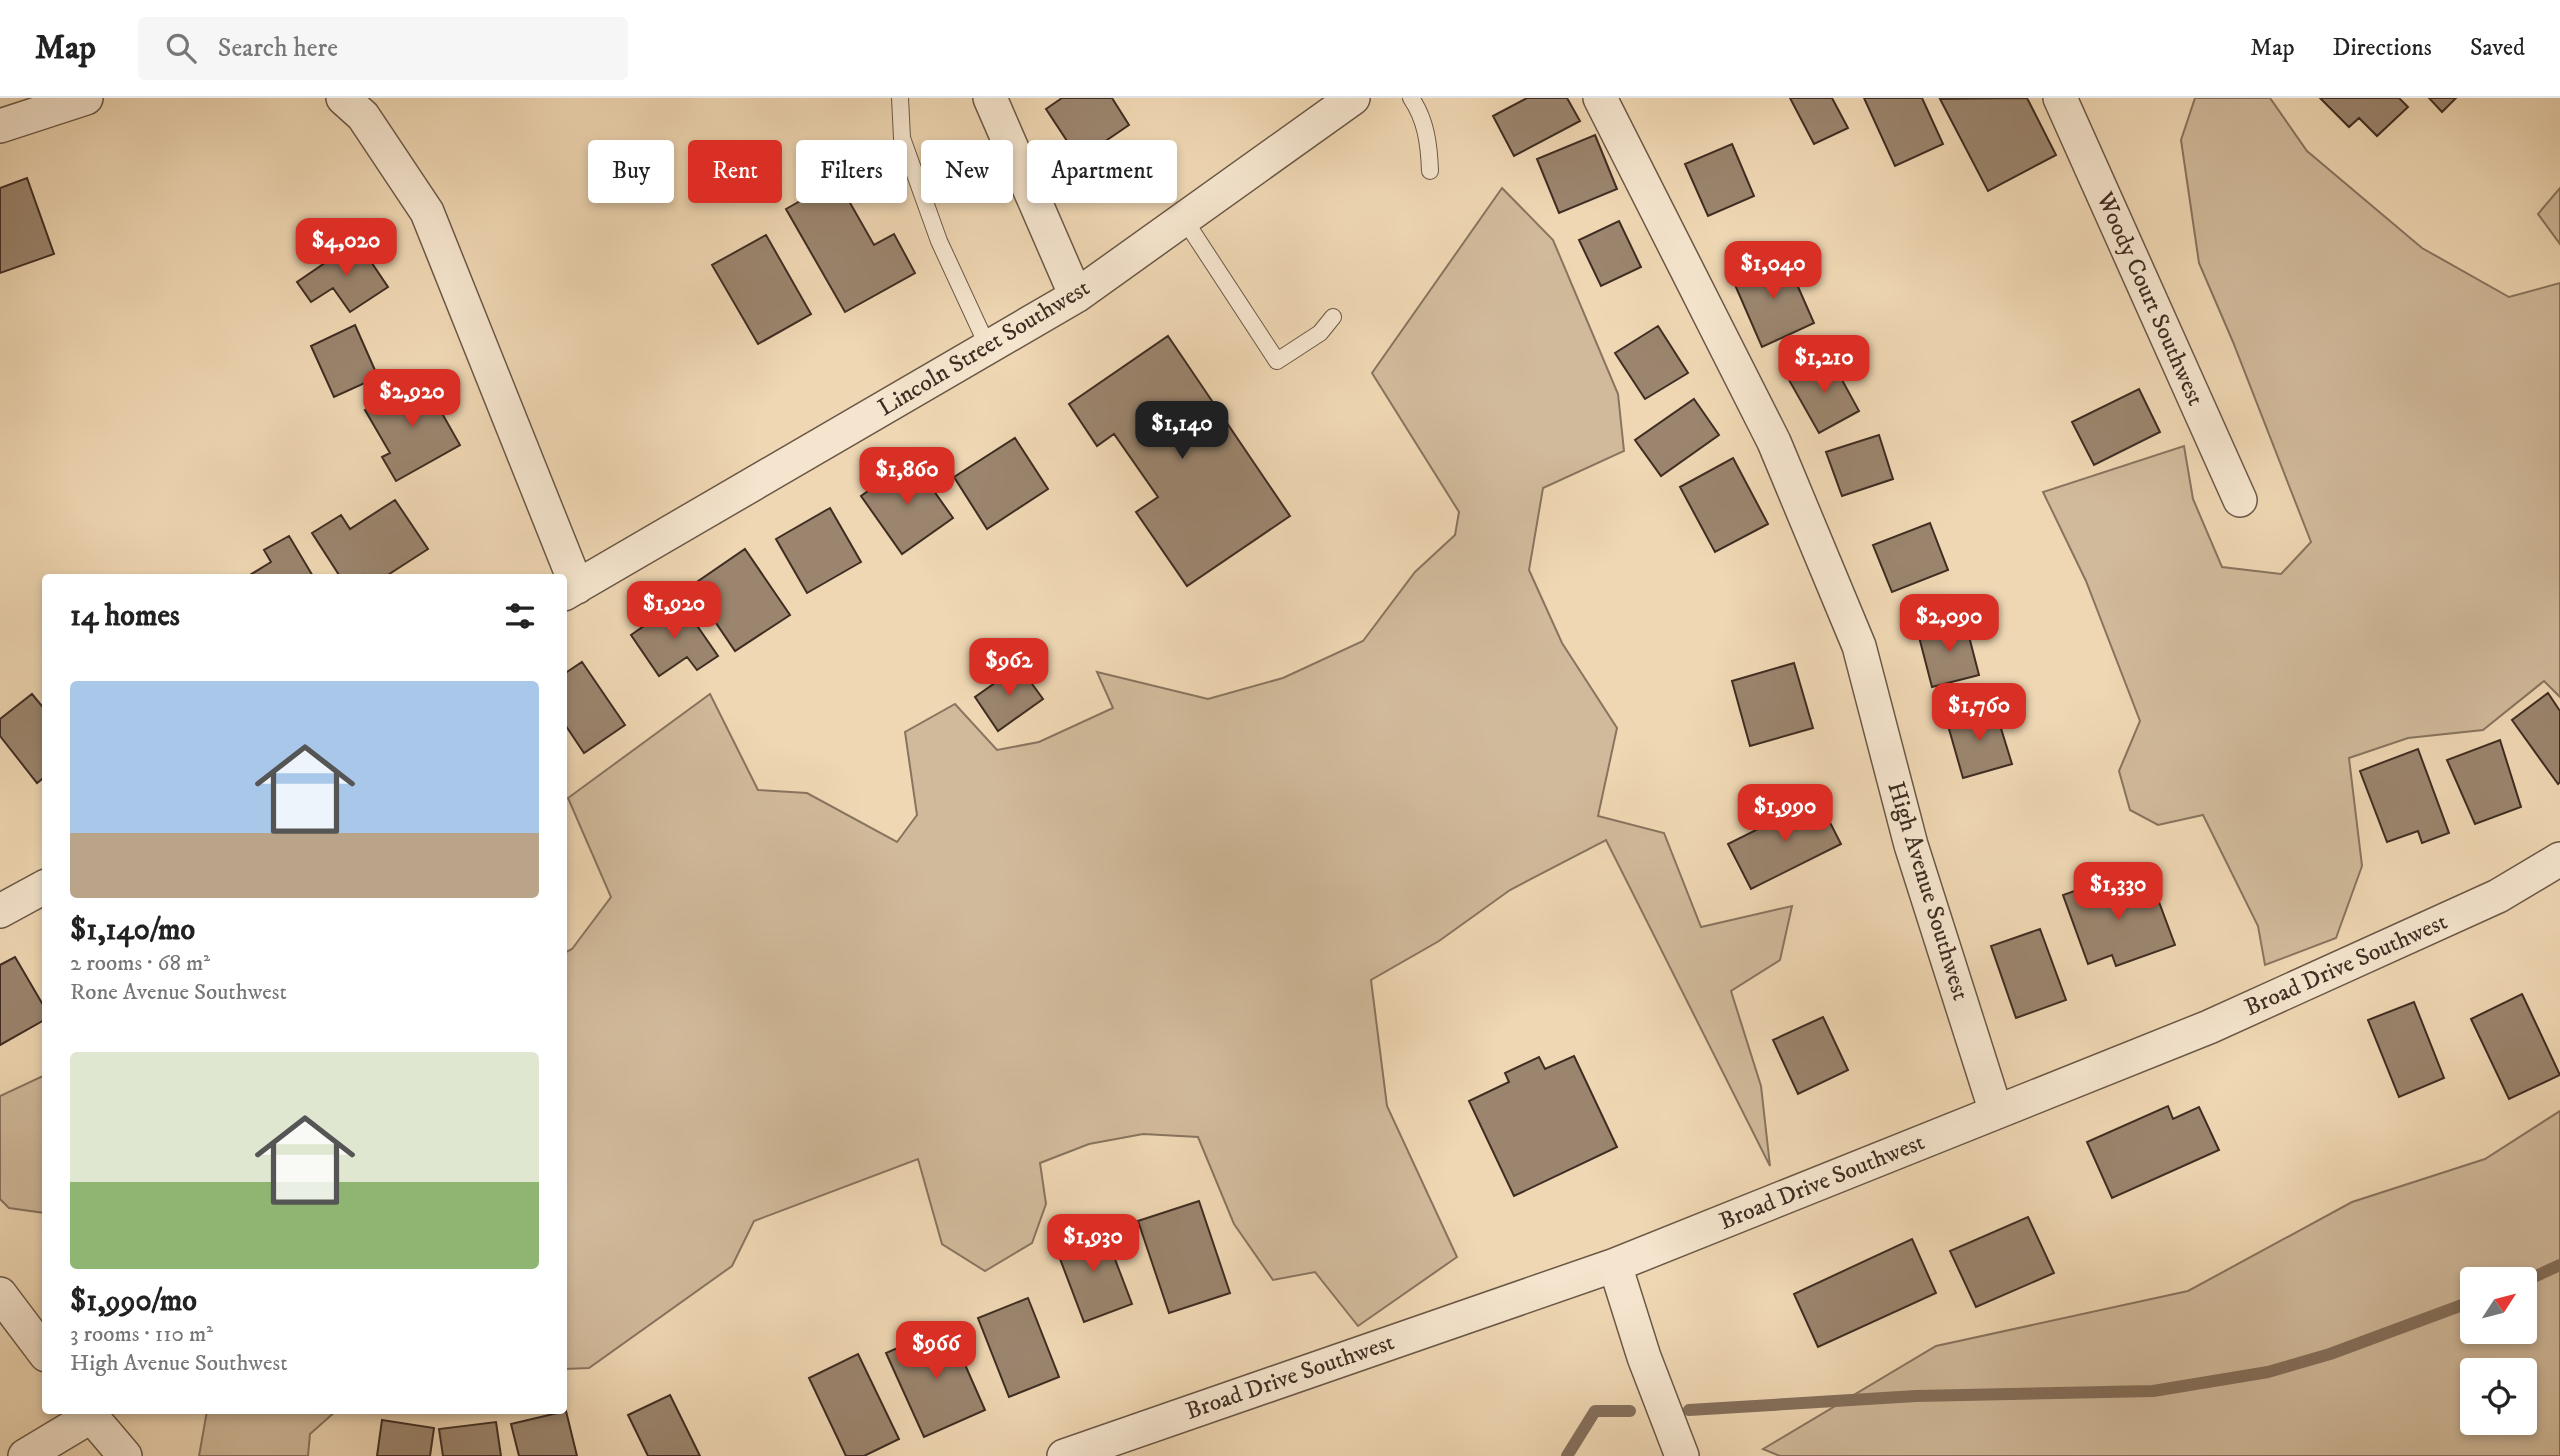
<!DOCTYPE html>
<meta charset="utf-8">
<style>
:root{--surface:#fff;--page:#f6f6f6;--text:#222;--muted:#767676;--line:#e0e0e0;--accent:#d93025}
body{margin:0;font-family:"IM FELL DW Pica",serif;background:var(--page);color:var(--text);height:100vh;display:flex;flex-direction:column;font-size:26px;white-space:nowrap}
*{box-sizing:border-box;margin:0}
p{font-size:23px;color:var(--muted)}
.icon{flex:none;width:38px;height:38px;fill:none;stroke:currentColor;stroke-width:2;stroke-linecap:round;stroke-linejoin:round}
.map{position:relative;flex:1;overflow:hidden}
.sheet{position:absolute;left:42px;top:476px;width:525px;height:840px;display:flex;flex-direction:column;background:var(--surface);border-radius:7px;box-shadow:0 4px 10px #0003}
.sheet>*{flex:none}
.banner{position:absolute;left:588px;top:42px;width:665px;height:63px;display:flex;gap:14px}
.needle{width:46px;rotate:54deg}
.fabs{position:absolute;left:2460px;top:1169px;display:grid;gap:14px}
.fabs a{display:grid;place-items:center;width:77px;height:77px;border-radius:7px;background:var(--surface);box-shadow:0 4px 10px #0003;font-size:35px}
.price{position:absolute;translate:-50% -60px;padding:0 16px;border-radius:14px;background:var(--accent);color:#fff;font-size:23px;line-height:46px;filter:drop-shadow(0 2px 4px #0008)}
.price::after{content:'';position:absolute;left:50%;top:42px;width:21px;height:16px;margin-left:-10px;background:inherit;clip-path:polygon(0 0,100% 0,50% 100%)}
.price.selected{background:#222;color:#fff}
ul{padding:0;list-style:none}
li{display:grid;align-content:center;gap:14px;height:371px;padding:0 28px}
li span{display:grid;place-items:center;height:217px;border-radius:7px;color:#555}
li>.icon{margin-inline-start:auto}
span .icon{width:126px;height:126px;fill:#fffc;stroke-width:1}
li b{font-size:30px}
h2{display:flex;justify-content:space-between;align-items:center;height:84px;padding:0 28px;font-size:30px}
.tag{padding:0 24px;border-radius:7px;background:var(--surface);box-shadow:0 4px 10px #0003;font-size:24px;line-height:63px}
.tag.selected{background:var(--accent);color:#fff}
header{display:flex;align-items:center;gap:42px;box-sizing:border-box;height:98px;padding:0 35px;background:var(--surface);border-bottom:2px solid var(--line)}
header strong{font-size:33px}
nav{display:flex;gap:38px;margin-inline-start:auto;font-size:24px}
.search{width:490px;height:63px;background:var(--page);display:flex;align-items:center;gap:18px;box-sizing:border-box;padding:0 24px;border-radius:7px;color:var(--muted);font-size:26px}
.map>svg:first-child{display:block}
</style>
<header>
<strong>Map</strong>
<div class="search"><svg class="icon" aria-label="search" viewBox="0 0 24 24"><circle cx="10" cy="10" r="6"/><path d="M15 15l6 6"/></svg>Search here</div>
<nav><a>Map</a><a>Directions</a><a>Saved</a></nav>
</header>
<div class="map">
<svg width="2560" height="1358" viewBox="0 0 2560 1358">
<rect width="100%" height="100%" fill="#efd7b3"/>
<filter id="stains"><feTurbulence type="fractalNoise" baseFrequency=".00286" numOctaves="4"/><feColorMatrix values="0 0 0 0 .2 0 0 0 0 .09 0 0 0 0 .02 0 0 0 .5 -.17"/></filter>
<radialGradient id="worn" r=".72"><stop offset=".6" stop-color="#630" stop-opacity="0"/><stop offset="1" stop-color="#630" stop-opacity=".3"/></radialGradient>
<!-- green -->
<path fill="#d1ba9b" stroke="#88745f" stroke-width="2" fill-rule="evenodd" d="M2195,0h75l37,53 115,97 87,49 51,-14v414l-16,-16 -61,49 -75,8 -59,20 13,108 -26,72 -71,27 -7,-39 -55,-111 -45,10 -28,-15 -11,-39 21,-50 -54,-140 -43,-89 141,-46 9,53 29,68 59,7 30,-32 -78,-200 -34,-79 -18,-123z
M1502,90l51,52 65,154 6,57 -81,37 -14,82 33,73 55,85 -19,88 66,17 37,94 91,-21 -12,54 -49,31 30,95 9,80 -164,-326 -96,50 -71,51 -68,39 16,126 70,151 -99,69 -43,-54 -42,8 -39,-56 -36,-87 -55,-3 -54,10 -49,19 6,41 -14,39 -47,28 -43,-27 -24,-85 -164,62 -22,45 -143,102 -25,1v-416l8,-4 39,-52 -43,-99 142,-104 48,96 49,3 90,49 20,-27 -12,-83 50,-28 42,46 42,-8 74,-34 -16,-36 111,27 75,-21 80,-37 52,-69 40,-37 4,-23 -87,-139z
M2560,90v56l-22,-30z
M45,977v138l-36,-5 -9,-9v-103z
M2560,1013v345h-780l-17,-7 173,-103 252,-55 164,-89 133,-43zM2473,1181h52v53h-52zM2473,1272h52v53h-52z
M207,1313v-1l129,1 -26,23 -2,22h-109z"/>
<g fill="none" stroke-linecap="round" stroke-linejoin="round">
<!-- stream -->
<path stroke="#85705c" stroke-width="12" d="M2525,1183l35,-16
M1689,1312l227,-14 237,-5 115,-19 62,-18 143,-53
M1567,1358l28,-45h35"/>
</g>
<!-- building -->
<path fill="#9b856e" stroke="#3f2d23" stroke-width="2" d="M1062,0h50l17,27 -50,34 -33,-50z
M1527,0h40l13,23 -66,35 -21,-40z
M1790,0h42l16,30 -34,16z
M1864,0h58l21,46 -48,22z
M2027,0l29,57 -68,36 -48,-92z
M2320,0h79l9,9 -31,29 -18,-18 -10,9z
M2429,0h27l-14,14z
M1595,37l22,54 -58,24 -22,-54z
M1732,46l22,52 -46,20 -23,-52z
M27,80l27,76 -54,19v-85z
M837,82l37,65 20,-11 21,39 -70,39 -59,-103z
M1619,123l22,46 -40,19 -22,-46z
M766,137l45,79 -53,30 -46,-79z
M357,143l31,46 -38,25 -17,-24 -22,14 -14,-20z
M1784,157l30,68 -52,24 -30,-69z
M355,227l23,52 -44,20 -23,-51z
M1658,228l30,47 -43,26 -30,-46z
M1168,238l122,180 -103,70 -51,-74 22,-15 -44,-63 -17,12 -28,-42z
M1830,260l29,53 -40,22 -30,-53z
M422,280l38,67 -64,36 -14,-24 8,-4 -25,-43z
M2139,291l21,43 -66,33 -22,-43z
M1694,301l25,36 -58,41 -26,-36z
M1879,337l14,44 -51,17 -16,-44z
M1015,340l33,51 -61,40 -33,-52z
M1733,360l35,66 -53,28 -35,-65z
M912,362l41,58 -51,36 -41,-58z
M395,402l33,49 -45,29h-18l-2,-3 -4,3h-18l-29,-45 29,-18 9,14z
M830,410l31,54 -54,31 -31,-54z
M1930,425l18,47 -56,22 -19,-47z
M289,438l25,42h-69l26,-16 -7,-12z
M745,451l45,66 -55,36 -44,-65z
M680,503l38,55 -21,14 -10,-13 -28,19 -28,-41z
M1965,523l14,54 -47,12 -14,-54z
M582,564l43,63 -41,28 -20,-30v-49z
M1794,565l19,65 -63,18 -18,-65z
M1019,568l24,33 -45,32 -23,-34z
M2548,595l12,18v71l-2,2 -46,-64z
M32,596l14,17v65l-9,7 -37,-47v-17z
M1995,611l17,55 -49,14 -16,-56z
M2500,642l21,67 -46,17 -28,-64z
M2418,651l31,84 -27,10 -4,-12 -31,11 -27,-71z
M1818,701l23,45 -90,45 -23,-45z
M2117,778l7,21 29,-11 22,59 -59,21 -4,-11 -24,9 -25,-69z
M2040,831l26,71 -50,18 -25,-72z
M15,859l31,53v9l-46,26v-80z
M2522,896l38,81 -51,24 -38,-80z
M2414,904l30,76 -45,19 -31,-77z
M1823,919l25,53 -50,24 -25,-54z
M1574,958l43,91 -103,49 -45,-95 40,-19 -4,-9 34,-16 6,12z
M2168,1008l5,13 26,-12 20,43 -107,48 -25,-56z
M1199,1103l31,92 -61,20 -31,-92z
M2028,1119l26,56 -78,34 -26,-56z
M1102,1127l30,79 -48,18 -30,-79z
M1912,1141l24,54 -118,54 -24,-53z
M1028,1200l31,79 -50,20 -31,-79z
M948,1228l37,84 -61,27 -38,-84z
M858,1256l41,85 -35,17h-18l-37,-78z
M670,1297l30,61h-52l-20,-41z
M566,1313l11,45h-58l-8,-32z
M382,1322l52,8 -4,28h-53z
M496,1324l5,34h-58l-4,-27z"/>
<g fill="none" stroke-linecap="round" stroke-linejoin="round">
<!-- service casing -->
<g stroke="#6b5847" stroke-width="18">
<path id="service" d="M900,0l2,40 37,103 49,106
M1411,0c15,22 18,46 19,73
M1184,121l93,142 43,-28 13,-16"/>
</g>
<!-- minor casing -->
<g stroke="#6b5847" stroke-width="36">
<path id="minor" d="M343,0l20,18 64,96 150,375
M990,0l86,198
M1600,0l174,344 85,204 52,199 85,267
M2060,0l180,402
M0,28l86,-28
M564,496l512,-298 277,-198
M0,813l46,-25
M1615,1167l29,92 38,99
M0,1196l46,61
M86,1312l39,46
M25,1358l65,-39
M1064,1358l551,-191 594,-238 289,-131 62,-37"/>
</g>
<!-- service -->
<use href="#service" stroke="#f5e5ce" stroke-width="16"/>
<!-- minor -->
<use href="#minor" stroke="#f5e5ce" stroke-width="33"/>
</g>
<g text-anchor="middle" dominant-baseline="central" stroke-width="5" stroke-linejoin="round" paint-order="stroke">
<!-- street labels -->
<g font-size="24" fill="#3f2d23" stroke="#f5e5ce">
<text transform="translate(2150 201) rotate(66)">Woody Court Southwest</text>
<text transform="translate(984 250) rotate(-31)">Lincoln Street Southwest</text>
<text transform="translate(1928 793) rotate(73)">High Avenue Southwest</text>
<text transform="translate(2346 867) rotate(-24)">Broad Drive Southwest</text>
<text transform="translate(1822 1084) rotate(-22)">Broad Drive Southwest</text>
<text transform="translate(1290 1279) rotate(-19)">Broad Drive Southwest</text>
</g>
</g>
<rect width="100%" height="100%" filter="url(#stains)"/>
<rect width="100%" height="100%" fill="url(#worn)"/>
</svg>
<div class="fabs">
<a><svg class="needle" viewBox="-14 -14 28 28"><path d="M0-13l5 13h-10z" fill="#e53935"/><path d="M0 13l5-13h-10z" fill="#767676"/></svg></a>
<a><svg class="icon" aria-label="locate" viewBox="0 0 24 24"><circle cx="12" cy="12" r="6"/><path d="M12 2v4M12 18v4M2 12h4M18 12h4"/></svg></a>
</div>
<b class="price" style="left:346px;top:180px">$4,020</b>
<b class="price" style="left:1773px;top:203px">$1,040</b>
<b class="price" style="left:1824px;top:297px">$1,210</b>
<b class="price" style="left:412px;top:331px">$2,920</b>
<b class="price selected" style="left:1182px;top:363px">$1,140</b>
<b class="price" style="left:907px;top:409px">$1,860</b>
<b class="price" style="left:674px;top:543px">$1,920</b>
<b class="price" style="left:1949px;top:556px">$2,090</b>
<b class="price" style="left:1009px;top:600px">$962</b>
<b class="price" style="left:1979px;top:645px">$1,760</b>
<b class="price" style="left:1785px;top:746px">$1,990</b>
<b class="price" style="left:2118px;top:824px">$1,330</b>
<b class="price" style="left:1093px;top:1176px">$1,930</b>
<b class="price" style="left:936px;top:1283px">$966</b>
<div class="banner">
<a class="tag">Buy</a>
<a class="tag selected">Rent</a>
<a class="tag">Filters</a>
<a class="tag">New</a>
<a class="tag">Apartment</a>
</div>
<section class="sheet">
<h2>14 homes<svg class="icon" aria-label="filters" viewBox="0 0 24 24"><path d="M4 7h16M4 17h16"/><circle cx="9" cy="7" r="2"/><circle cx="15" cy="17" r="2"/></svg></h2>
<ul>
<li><span style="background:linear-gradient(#a9c7e8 70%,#b9a48a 0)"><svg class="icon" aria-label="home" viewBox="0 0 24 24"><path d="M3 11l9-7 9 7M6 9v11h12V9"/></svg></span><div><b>$1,140/mo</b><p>2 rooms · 68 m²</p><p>Rone Avenue Southwest</p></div></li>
<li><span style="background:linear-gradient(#dfe7d0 60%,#8fb573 0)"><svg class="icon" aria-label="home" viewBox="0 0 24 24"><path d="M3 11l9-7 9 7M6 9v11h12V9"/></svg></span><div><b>$1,990/mo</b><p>3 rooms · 110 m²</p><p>High Avenue Southwest</p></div></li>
</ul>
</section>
</div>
